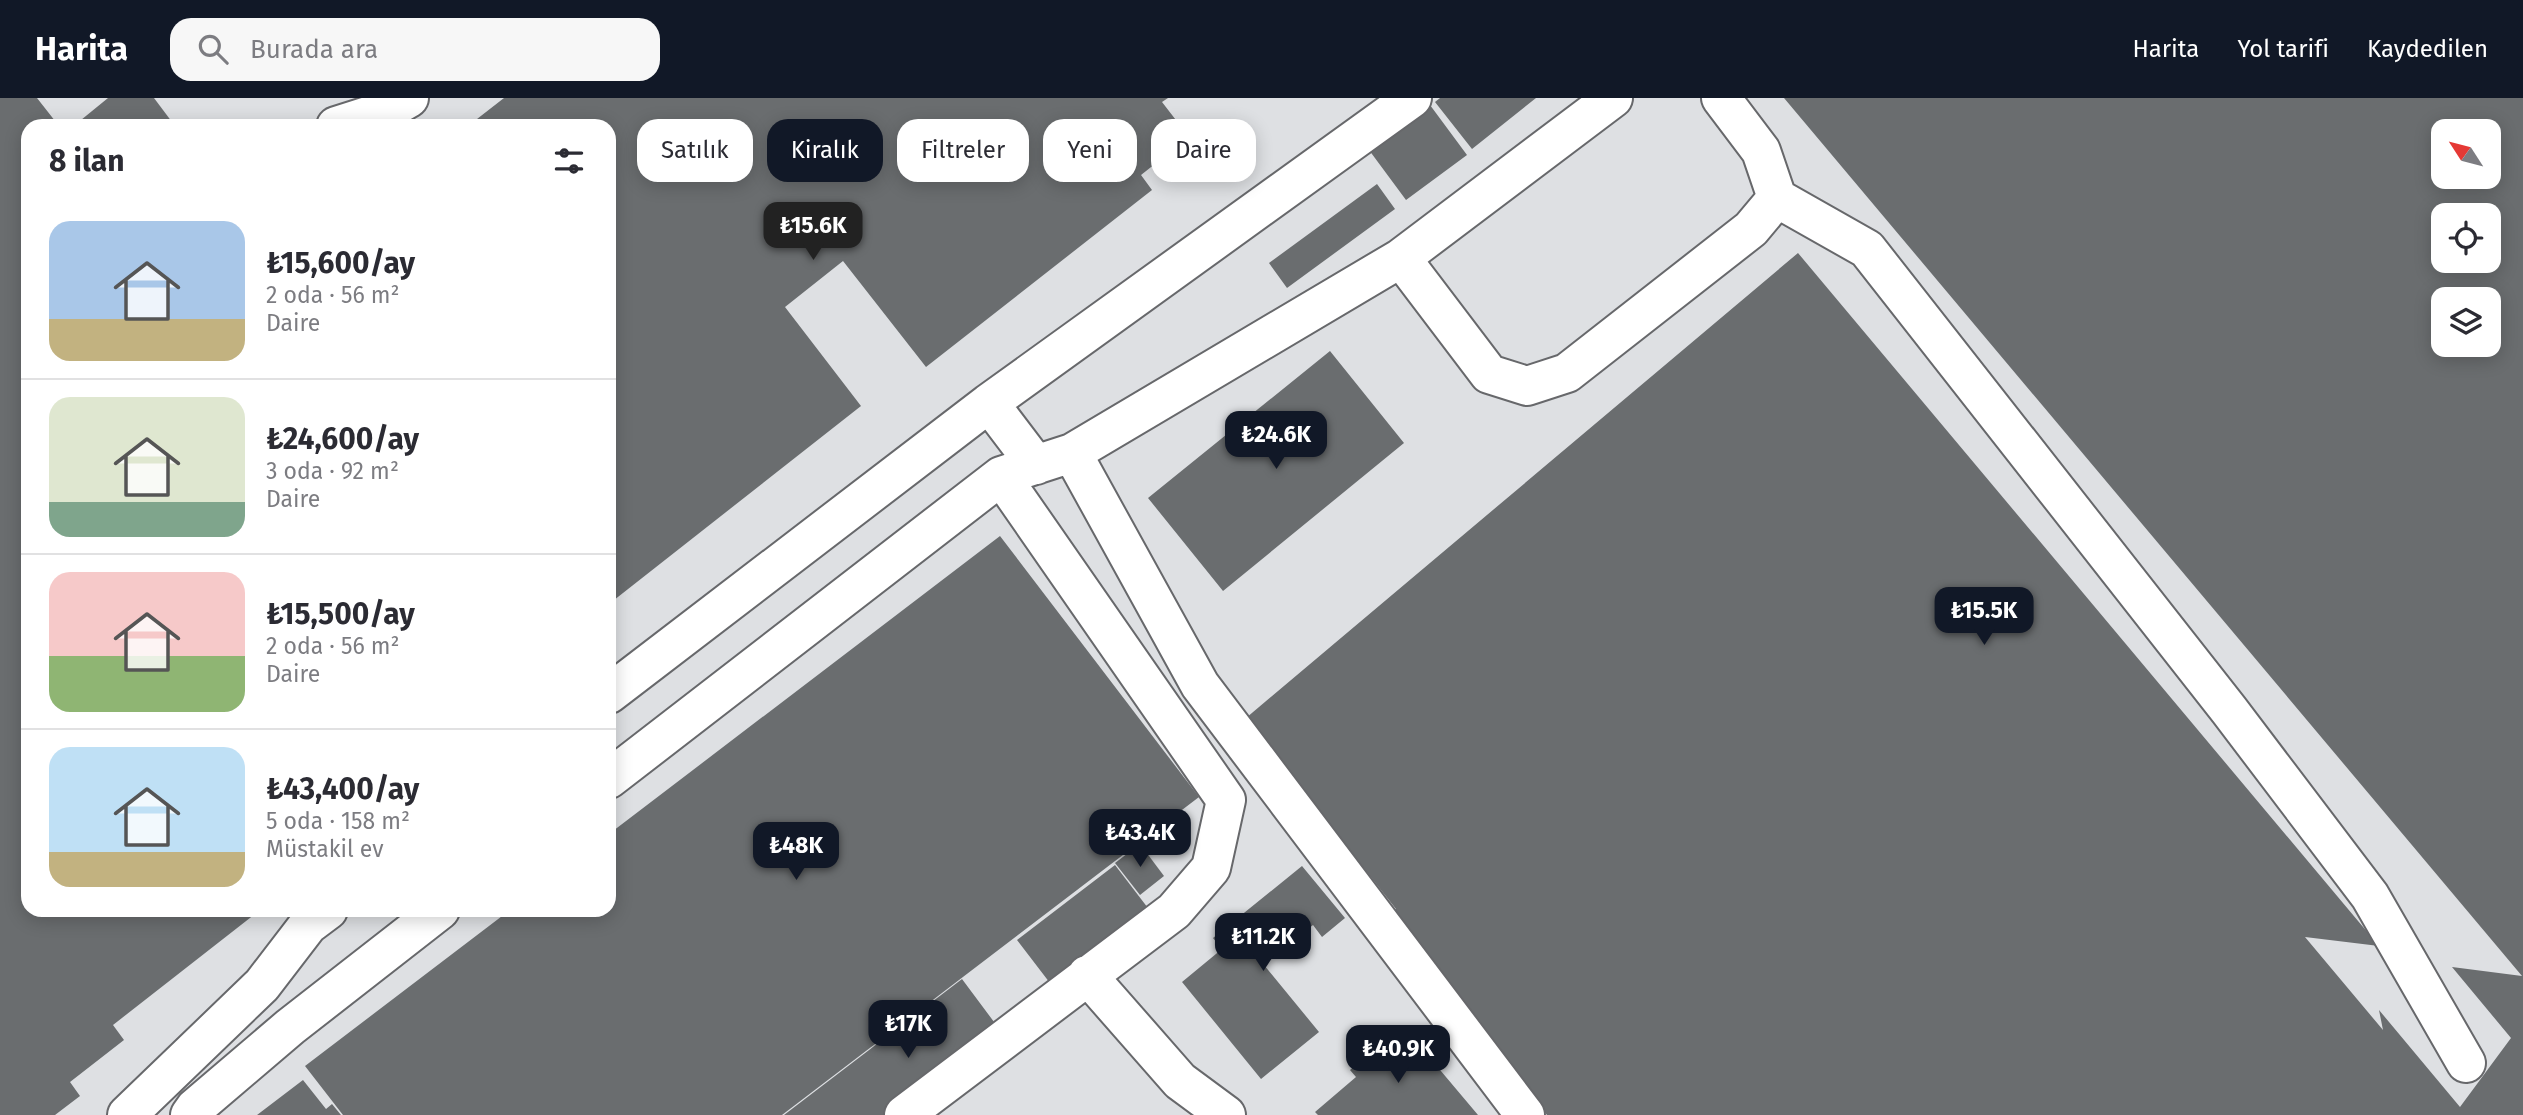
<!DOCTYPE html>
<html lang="tr">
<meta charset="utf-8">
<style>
:root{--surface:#fff;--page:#f7f7f7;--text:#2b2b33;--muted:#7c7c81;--line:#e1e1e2;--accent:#111827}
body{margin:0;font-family:"Fira Sans",sans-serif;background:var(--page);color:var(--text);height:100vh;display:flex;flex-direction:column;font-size:26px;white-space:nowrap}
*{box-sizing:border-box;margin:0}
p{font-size:23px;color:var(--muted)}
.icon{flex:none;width:38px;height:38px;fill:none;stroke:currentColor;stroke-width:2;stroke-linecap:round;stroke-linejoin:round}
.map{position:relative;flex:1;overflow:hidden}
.panel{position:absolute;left:21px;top:21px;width:595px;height:798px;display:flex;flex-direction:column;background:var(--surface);border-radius:21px;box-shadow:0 4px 18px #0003}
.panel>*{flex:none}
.banner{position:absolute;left:637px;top:21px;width:665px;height:63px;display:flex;gap:14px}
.needle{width:46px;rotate:306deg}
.buttons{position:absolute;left:2431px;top:21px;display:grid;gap:14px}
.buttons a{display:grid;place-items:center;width:70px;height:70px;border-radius:14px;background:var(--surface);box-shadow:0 4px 18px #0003;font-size:35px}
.price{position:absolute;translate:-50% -60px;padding:0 16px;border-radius:14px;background:var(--accent);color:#fff;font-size:23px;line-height:46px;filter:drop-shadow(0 2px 4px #0008)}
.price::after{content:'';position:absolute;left:50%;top:42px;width:21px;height:16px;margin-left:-10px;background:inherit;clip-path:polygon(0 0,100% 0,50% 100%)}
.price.active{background:#222;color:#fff}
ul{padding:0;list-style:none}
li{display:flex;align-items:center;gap:21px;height:175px;padding:0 28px}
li+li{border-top:2px solid var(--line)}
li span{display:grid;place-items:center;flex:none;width:196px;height:140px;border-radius:21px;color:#555}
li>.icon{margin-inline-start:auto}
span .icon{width:84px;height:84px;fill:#fffc;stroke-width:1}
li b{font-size:30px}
h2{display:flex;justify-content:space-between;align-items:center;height:84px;padding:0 28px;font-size:30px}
.pill{padding:0 24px;border-radius:21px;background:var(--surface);box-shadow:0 4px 18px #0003;font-size:24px;line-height:63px}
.pill.active{background:var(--accent);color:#fff}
header{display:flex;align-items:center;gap:42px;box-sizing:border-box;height:98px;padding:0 35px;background:var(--accent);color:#fff}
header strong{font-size:33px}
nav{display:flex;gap:38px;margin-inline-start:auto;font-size:24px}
.search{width:490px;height:63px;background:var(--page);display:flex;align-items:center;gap:18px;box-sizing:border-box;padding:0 24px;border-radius:21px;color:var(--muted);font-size:26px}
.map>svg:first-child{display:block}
</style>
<header>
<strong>Harita</strong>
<div class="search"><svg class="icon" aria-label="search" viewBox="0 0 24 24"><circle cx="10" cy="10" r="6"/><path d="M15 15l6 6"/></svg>Burada ara</div>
<nav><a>Harita</a><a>Yol tarifi</a><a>Kaydedilen</a></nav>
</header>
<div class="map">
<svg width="2523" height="1017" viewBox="0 0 2523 1017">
<rect width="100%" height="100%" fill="#dee0e3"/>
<!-- building -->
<path fill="#6a6d6f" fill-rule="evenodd" d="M0,0h37l22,28h-31v784h232l-147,115 11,15 -54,42 10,14 -25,19h-55z
M108,0h46l21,28h-89l-5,-6z
M504,0h664l-6,4 27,35 -48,38 11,15 -226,177 -83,-106 -58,46 76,99 -252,198v-478h-141z
M1440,0h96l-64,51 -37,-47z
M1784,0h739v1017h-976l-158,-201 7,-5 -150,-191 552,-465 581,693 -74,-9 78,93 -4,-20 81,97 51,-69 -59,-71 70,9zM2443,33h45v46h-45zM2443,117h45v46h-45zM2443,201h45v46h-45z
M1430,7l37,50 -61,45 -37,-50z
M1377,86l18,25 -108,79 -18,-25z
M1330,253l74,92 -181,148 -75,-93z
M1000,438l199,261 -417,318h-439l-38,-49 205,-156h99v-76z
M1140,746l24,32 -24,19 -25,-32z
M1115,767l36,47 -98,75 -36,-47z
M1302,768l43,52 -23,19 -9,-12 -49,40 55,67 -58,47 -79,-97 40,-33 -9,-11z
M962,881l41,55 -105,81h-114z
M1403,928l75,89h-160l-3,-3 41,-35 -6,-7z
M303,982l23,29 6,-5 9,11h-84z"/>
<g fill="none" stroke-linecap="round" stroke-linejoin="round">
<!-- minor casing -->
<g stroke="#67686b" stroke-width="42">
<path id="minor" d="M336,28l54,-17 19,-11
M1777,100l90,51 362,461 141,186 96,167
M1401,160l88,116 38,12 40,-13 184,-144 26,-31 -16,-47 -40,-53
M989,305l47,62
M1072,355l128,232 325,430
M609,596l380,-291 423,-305
M609,681l392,-303 71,-23 329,-195 212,-160
M1087,877l93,106 46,34
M127,1017l135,-130 46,-60 20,-15
M190,1017l5,-7 95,-81 150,-117
M904,1017l270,-204 37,-43 15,-68 -225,-324"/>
</g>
<!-- minor -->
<use href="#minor" stroke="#fff" stroke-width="38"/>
</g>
</svg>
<div class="buttons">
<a><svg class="needle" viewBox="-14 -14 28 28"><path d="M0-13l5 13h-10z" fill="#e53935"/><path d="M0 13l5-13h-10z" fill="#7c7c81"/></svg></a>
<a><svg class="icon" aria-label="locate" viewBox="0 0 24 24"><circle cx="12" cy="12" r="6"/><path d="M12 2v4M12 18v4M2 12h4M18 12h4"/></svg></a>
<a><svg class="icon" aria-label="layers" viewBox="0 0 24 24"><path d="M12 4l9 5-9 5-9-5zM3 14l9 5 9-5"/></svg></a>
</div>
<b class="price active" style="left:813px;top:164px">₺15.6K</b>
<b class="price" style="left:1276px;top:373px">₺24.6K</b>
<b class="price" style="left:1984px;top:549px">₺15.5K</b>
<b class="price" style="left:1140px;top:771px">₺43.4K</b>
<b class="price" style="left:796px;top:784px">₺48K</b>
<b class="price" style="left:1263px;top:875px">₺11.2K</b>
<b class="price" style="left:908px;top:962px">₺17K</b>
<b class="price" style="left:1398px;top:987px">₺40.9K</b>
<div class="banner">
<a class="pill">Satılık</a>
<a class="pill active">Kiralık</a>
<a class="pill">Filtreler</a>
<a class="pill">Yeni</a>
<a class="pill">Daire</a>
</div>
<section class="panel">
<h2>8 ilan<svg class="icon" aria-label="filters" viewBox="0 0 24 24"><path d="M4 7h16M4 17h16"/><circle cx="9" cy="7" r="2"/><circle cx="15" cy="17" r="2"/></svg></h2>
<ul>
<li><span style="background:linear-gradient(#a9c7e8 70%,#c2b280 0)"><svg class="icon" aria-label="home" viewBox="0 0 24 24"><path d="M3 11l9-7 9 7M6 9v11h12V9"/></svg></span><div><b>₺15,600/ay</b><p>2 oda · 56 m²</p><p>Daire</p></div></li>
<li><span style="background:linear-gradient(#dfe7d0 75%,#7fa58c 0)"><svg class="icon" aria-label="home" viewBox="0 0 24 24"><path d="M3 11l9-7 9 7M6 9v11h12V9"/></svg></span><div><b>₺24,600/ay</b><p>3 oda · 92 m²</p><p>Daire</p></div></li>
<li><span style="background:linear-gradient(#f6c9c9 60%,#8fb573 0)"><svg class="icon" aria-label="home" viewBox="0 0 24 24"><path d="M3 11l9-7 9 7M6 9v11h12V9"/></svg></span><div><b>₺15,500/ay</b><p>2 oda · 56 m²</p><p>Daire</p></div></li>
<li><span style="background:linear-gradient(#bfe0f5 75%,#c2b280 0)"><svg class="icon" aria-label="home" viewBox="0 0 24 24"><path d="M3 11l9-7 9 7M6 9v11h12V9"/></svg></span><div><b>₺43,400/ay</b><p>5 oda · 158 m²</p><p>Müstakil ev</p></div></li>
</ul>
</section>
</div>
